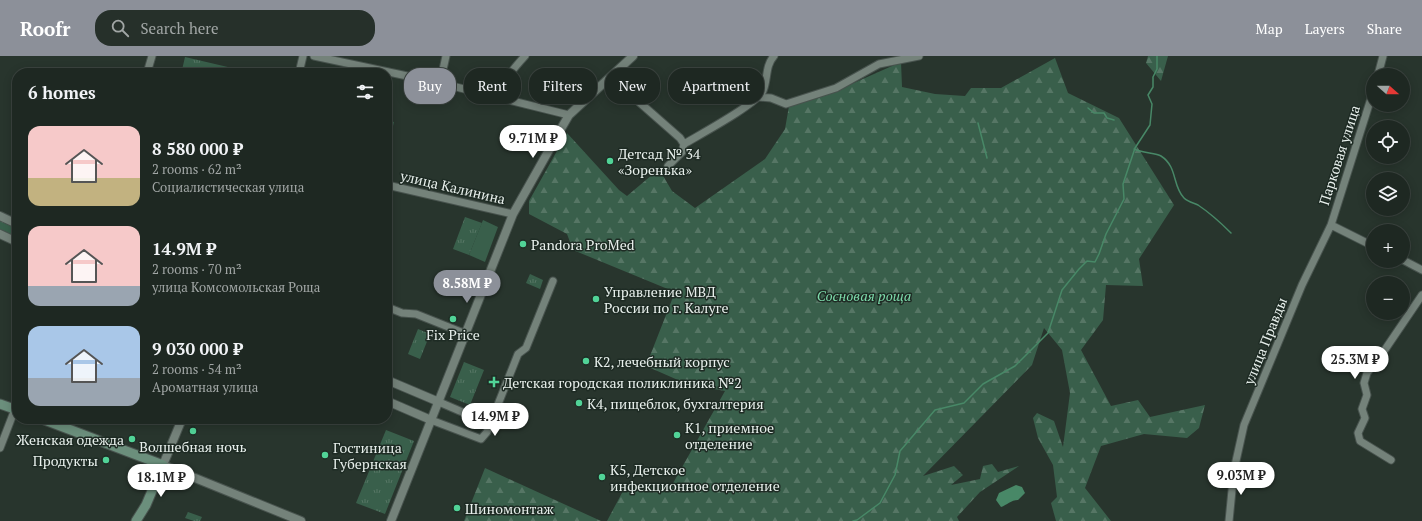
<!DOCTYPE html>
<meta charset="utf-8">
<style>
:root{--surface:#1e2822;--page:#26302a;--text:#f1f3f6;--muted:#a1a6a5;--line:#3c4440;--accent:#8c9099}
body{margin:0;font-family:"PT Serif",serif;background:var(--page);color:var(--text);height:100vh;display:flex;flex-direction:column;font-size:15px;white-space:nowrap}
*{box-sizing:border-box;margin:0}
p{font-size:13px;color:var(--muted)}
.icon{flex:none;width:22px;height:22px;fill:none;stroke:currentColor;stroke-width:2;stroke-linecap:round;stroke-linejoin:round}
.map{position:relative;flex:1;overflow:hidden}
.details{position:absolute;left:12px;top:12px;width:380px;height:356px;display:flex;flex-direction:column;background:var(--surface);border-radius:16px;box-shadow:0 2px 10px #0003,0 0 0 1px var(--line)}
.details>*{flex:none}
.guide{position:absolute;left:404px;top:12px;width:380px;height:36px;display:flex;gap:8px}
.needle{width:26px;rotate:111deg}
.tools{position:absolute;left:1366px;top:12px;display:grid;gap:8px}
.tools a{display:grid;place-items:center;width:44px;height:44px;border-radius:50%;background:var(--surface);box-shadow:0 2px 10px #0003,0 0 0 1px var(--line);font-size:20px}
.price{position:absolute;translate:-50% -34px;padding:0 9px;border-radius:14px;background:#fff;color:#222;font-size:13px;line-height:26px;filter:drop-shadow(0 1px 2px #0008)}
.price::after{content:'';position:absolute;left:50%;top:24px;width:12px;height:9px;margin-left:-6px;background:inherit;clip-path:polygon(0 0,100% 0,50% 100%)}
.price.active{background:var(--accent);color:#fff}
ul{padding:0;list-style:none}
li{display:flex;align-items:center;gap:12px;height:100px;padding:0 16px}
li span{display:grid;place-items:center;flex:none;width:112px;height:80px;border-radius:12px;color:#555}
li>.icon{margin-inline-start:auto}
span .icon{width:48px;height:48px;fill:#fffc;stroke-width:1}
li b{font-size:17px}
h2{display:flex;justify-content:space-between;align-items:center;height:48px;padding:0 16px;font-size:17px}
.tag{padding:0 14px;border-radius:16px;background:var(--surface);box-shadow:0 2px 10px #0003,0 0 0 1px var(--line);font-size:14px;line-height:36px}
.tag.active{background:var(--accent);color:#fff}
header{display:flex;align-items:center;gap:24px;box-sizing:border-box;height:56px;padding:0 20px;background:var(--accent);color:#fff}
header strong{font-size:19px}
nav{display:flex;gap:22px;margin-inline-start:auto;font-size:14px}
.search{width:280px;height:36px;background:var(--page);display:flex;align-items:center;gap:10px;box-sizing:border-box;padding:0 14px;border-radius:16px;color:var(--muted);font-size:15px}
.map>svg:first-child{display:block}
</style>
<header>
<strong>Roofr</strong>
<div class="search"><svg class="icon" aria-label="search" viewBox="0 0 24 24"><circle cx="10" cy="10" r="6"/><path d="M15 15l6 6"/></svg>Search here</div>
<nav><a>Map</a><a>Layers</a><a>Share</a></nav>
</header>
<div class="map">
<svg width="1422" height="465" viewBox="0 0 1422 465">
<defs>
<pattern id="grass-tufts" width="24" height="20" patternUnits="userSpaceOnUse"><rect width="24" height="20" fill="#395f4b"/><path d="M3 7l-1-3M5 7V3M7 7l1-3M15 17l-1-3M17 17v-4M19 17l1-3" fill="none" stroke="#567665"/></pattern>
<pattern id="forest-firs" width="22" height="20" patternUnits="userSpaceOnUse"><rect width="22" height="20" fill="#395f4b"/><path d="M5 1l3.5 6h-7zM16 11l3.5 6h-7z" fill="#567665"/></pattern>
</defs>
<rect width="100%" height="100%" fill="#28352d"/>
<!-- grass -->
<path fill="url(#grass-tufts)" d="M185,1l47,11 -2,5h-39l-9,-3z
M465,161l17,6 -13,32 -16,-6z
M530,218l13,6 -3,9 -14,-6z
M418,273l12,5 -10,25 -12,-5z
M464,306l20,8 -14,35 -20,-8z
M386,374l28,11 -29,73 -29,-11z
M188,456l14,5 -2,4h-6l-9,-3z"/>
<!-- forest -->
<path fill="url(#forest-firs)" d="M1148,0h20l-7,25 -15,-18z
M1055,2l13,35 51,25 55,87 -35,54 4,27 -37,-1 -3,35 -22,30 30,56 27,-6 12,17 55,-12 -6,23 -12,10 -43,-4 -43,12 -16,42 26,33h-55l-5,-18 6,-6 -4,-32 -15,-27 -5,-20 4,-5 17,8 9,26 7,-54 -8,-43 -18,-22 -12,37 -109,111 31,-10 9,9 -12,10 29,-6 3,-13 9,-2 6,8 21,-6 -39,26 -23,25 2,4h-352l16,-30 49,-6 53,-94 -38,-7 -41,-18 29,-74 -102,-42 -6,-16 -38,-20v-13l38,-68 52,57 8,6 32,-27 13,22 23,17 70,-49 20,-30 4,-23 49,-16 63,-28 1,25 33,7 30,2 6,-8h30z
M0,160l17,7v19l-17,-8z
M485,412l116,53h-137z"/>
<!-- garden -->
<path fill="#395f4b" d="M387,64l7,2 -4,16 -3,-1z
M483,164l15,7 -13,35 -16,-7z"/>
<!-- water -->
<path fill="#488867" d="M1016,429l6,2 3,6 -7,7c-7,0 -11,5 -17,7l-5,-7 3,-7z"/>
<g fill="none" stroke-linecap="round" stroke-linejoin="round">
<!-- stream -->
<path stroke="#488867" stroke-width="1.5" d="M1088,52l6,5h10l3,5 7,2
M978,67l9,35
M1134,93c8,4 22,4 27,7 17,11 11,30 23,42 4,4 10,5 14,7 12,8 23,18 33,28
M853,465l4,-1 23,-17 15,-28 5,-24 35,-41 29,-7 19,-19 32,-18 33,-33 14,-43 17,-21 8,-8 8,1 4,-8 7,-20 18,-35 -1,-15 12,-36 15,-23 2,-21 -4,-9 5,-8v-10l4,-8v-13"/>
<!-- minor casing -->
<g stroke="#48534e" stroke-width="9">
<path id="minor" d="M314,0l126,27 129,32
M147,17l5,-17
M299,17l4,-17
M615,17l24,29 41,36 4,6
M1378,19l5,-19
M440,27l6,-27
M758,41l13,1 15,6 50,-16 43,-24 40,-8
M498,42c5,-17 15,-29 27,-42
M668,110l14,-14 2,-8c15,-9 73,-40 79,-53 5,-12 2,-25 11,-35
M387,129l126,29
M1331,169l42,21
M1403,204l19,10
M387,251l15,6 14,1 50,20
M439,346l51,22
M431,364l50,19 6,-7 31,-78 8,-6 27,-67
M0,392l15,-39
M1391,404l-31,-19 -2,-8 7,-15 -3,-9 5,-14 -3,-12 3,-10 15,-19 40,-59
M1229,465l5,-51 10,-45 58,-140 29,-60 42,-133"/>
</g>
<!-- tertiary casing -->
<g stroke="#48534e" stroke-width="10">
<path id="tertiary" d="M0,160l17,8
M0,178l17,8
M387,324l52,22
M387,345l44,19
M182,363l-19,46 138,56
M391,465l122,-307 49,-87 7,-12 64,-59"/>
</g>
<!-- secondary casing -->
<g stroke="#48534e" stroke-width="11">
<path id="secondary" d="M0,348l17,6
M42,363l121,46 -17,40 -10,16"/>
</g>
<!-- minor -->
<use href="#minor" stroke="#74827a" stroke-width="7"/>
<!-- tertiary -->
<use href="#tertiary" stroke="#74827a" stroke-width="8"/>
<!-- secondary -->
<use href="#secondary" stroke="#6b8f7c" stroke-width="9"/>
</g>
<!-- markers -->
<g fill="#51d397" stroke="#1e2b24" stroke-width="1.5">
<circle cx="610" cy="105" r="4"/>
<circle cx="523" cy="188" r="4"/>
<circle cx="596" cy="243" r="4"/>
<circle cx="453" cy="263" r="4"/>
<circle cx="586" cy="305" r="4"/>
<path d="M492 320h4v4h4v4h-4v4h-4v-4h-4v-4h4z"/>
<circle cx="579" cy="347" r="4"/>
<circle cx="193" cy="375" r="4"/>
<circle cx="677" cy="379" r="4"/>
<circle cx="132" cy="383" r="4"/>
<circle cx="325" cy="399" r="4"/>
<circle cx="106" cy="404" r="4"/>
<circle cx="602" cy="421" r="4"/>
<circle cx="457" cy="452" r="4"/>
</g>
<g text-anchor="middle" dominant-baseline="central" stroke-width="3" stroke-linejoin="round" paint-order="stroke">
<!-- poi labels -->
<g font-size="14" fill="#e8f0ec" stroke="#1e2b24" text-anchor="start">
<text x="618" y="97">Детсад № 34<tspan x="618" dy="16">«Зоренька»</tspan></text>
<text x="531" y="188">Pandora ProMed</text>
<text x="604" y="235">Управление МВД<tspan x="604" dy="16">России по г. Калуге</tspan></text>
<text x="453" y="278" text-anchor="middle">Fix Price</text>
<text x="594" y="305">К2, лечебный корпус</text>
<text x="503" y="326">Детская городская поликлиника №2</text>
<text x="587" y="347">К4, пищеблок, бухгалтерия</text>
<text x="685" y="371">К1, приемное<tspan x="685" dy="16">отделение</tspan></text>
<text x="124" y="383" text-anchor="end">Женская одежда</text>
<text x="193" y="390" text-anchor="middle">Волшебная ночь</text>
<text x="333" y="391">Гостиница<tspan x="333" dy="16">Губернская</tspan></text>
<text x="98" y="404" text-anchor="end">Продукты</text>
<text x="610" y="413">К5, Детское<tspan x="610" dy="16">инфекционное отделение</tspan></text>
<text x="465" y="452">Шиномонтаж</text>
</g>
<!-- street labels -->
<g font-size="14" fill="#e8f0ec" stroke="#1e2b24">
<text transform="translate(1339 99) rotate(-72)">Парковая улица</text>
<text transform="translate(453 131) rotate(13)">улица Калинина</text>
<text transform="translate(1265 285) rotate(-68)">улица Правды</text>
</g>
<!-- park labels -->
<g font-size="14" font-style="italic" fill="#7ddbab" stroke="#1e2b24">
<text x="864" y="239">Сосновая роща</text>
</g>
</g>
</svg>
<div class="tools">
<a><svg class="needle" viewBox="-14 -14 28 28"><path d="M0-13l5 13h-10z" fill="#e53935"/><path d="M0 13l5-13h-10z" fill="#a1a6a5"/></svg></a>
<a><svg class="icon" aria-label="locate" viewBox="0 0 24 24"><circle cx="12" cy="12" r="6"/><path d="M12 2v4M12 18v4M2 12h4M18 12h4"/></svg></a>
<a><svg class="icon" aria-label="layers" viewBox="0 0 24 24"><path d="M12 4l9 5-9 5-9-5zM3 14l9 5 9-5"/></svg></a>
<a>+</a>
<a>−</a>
</div>
<b class="price" style="left:533px;top:103px">9.71M ₽</b>
<b class="price active" style="left:467px;top:248px">8.58M ₽</b>
<b class="price" style="left:1355px;top:324px">25.3M ₽</b>
<b class="price" style="left:495px;top:381px">14.9M ₽</b>
<b class="price" style="left:1241px;top:440px">9.03M ₽</b>
<b class="price" style="left:161px;top:442px">18.1M ₽</b>
<div class="guide">
<a class="tag active">Buy</a>
<a class="tag">Rent</a>
<a class="tag">Filters</a>
<a class="tag">New</a>
<a class="tag">Apartment</a>
</div>
<section class="details">
<h2>6 homes<svg class="icon" aria-label="filters" viewBox="0 0 24 24"><path d="M4 7h16M4 17h16"/><circle cx="9" cy="7" r="2"/><circle cx="15" cy="17" r="2"/></svg></h2>
<ul>
<li><span style="background:linear-gradient(#f6c9c9 65%,#c2b280 0)"><svg class="icon" aria-label="home" viewBox="0 0 24 24"><path d="M3 11l9-7 9 7M6 9v11h12V9"/></svg></span><div><b>8 580 000 ₽</b><p>2 rooms · 62 m²</p><p>Социалистическая улица</p></div></li>
<li><span style="background:linear-gradient(#f6c9c9 75%,#9aa5b1 0)"><svg class="icon" aria-label="home" viewBox="0 0 24 24"><path d="M3 11l9-7 9 7M6 9v11h12V9"/></svg></span><div><b>14.9M ₽</b><p>2 rooms · 70 m²</p><p>улица Комсомольская Роща</p></div></li>
<li><span style="background:linear-gradient(#a9c7e8 65%,#9aa5b1 0)"><svg class="icon" aria-label="home" viewBox="0 0 24 24"><path d="M3 11l9-7 9 7M6 9v11h12V9"/></svg></span><div><b>9 030 000 ₽</b><p>2 rooms · 54 m²</p><p>Ароматная улица</p></div></li>
</ul>
</section>
</div>
